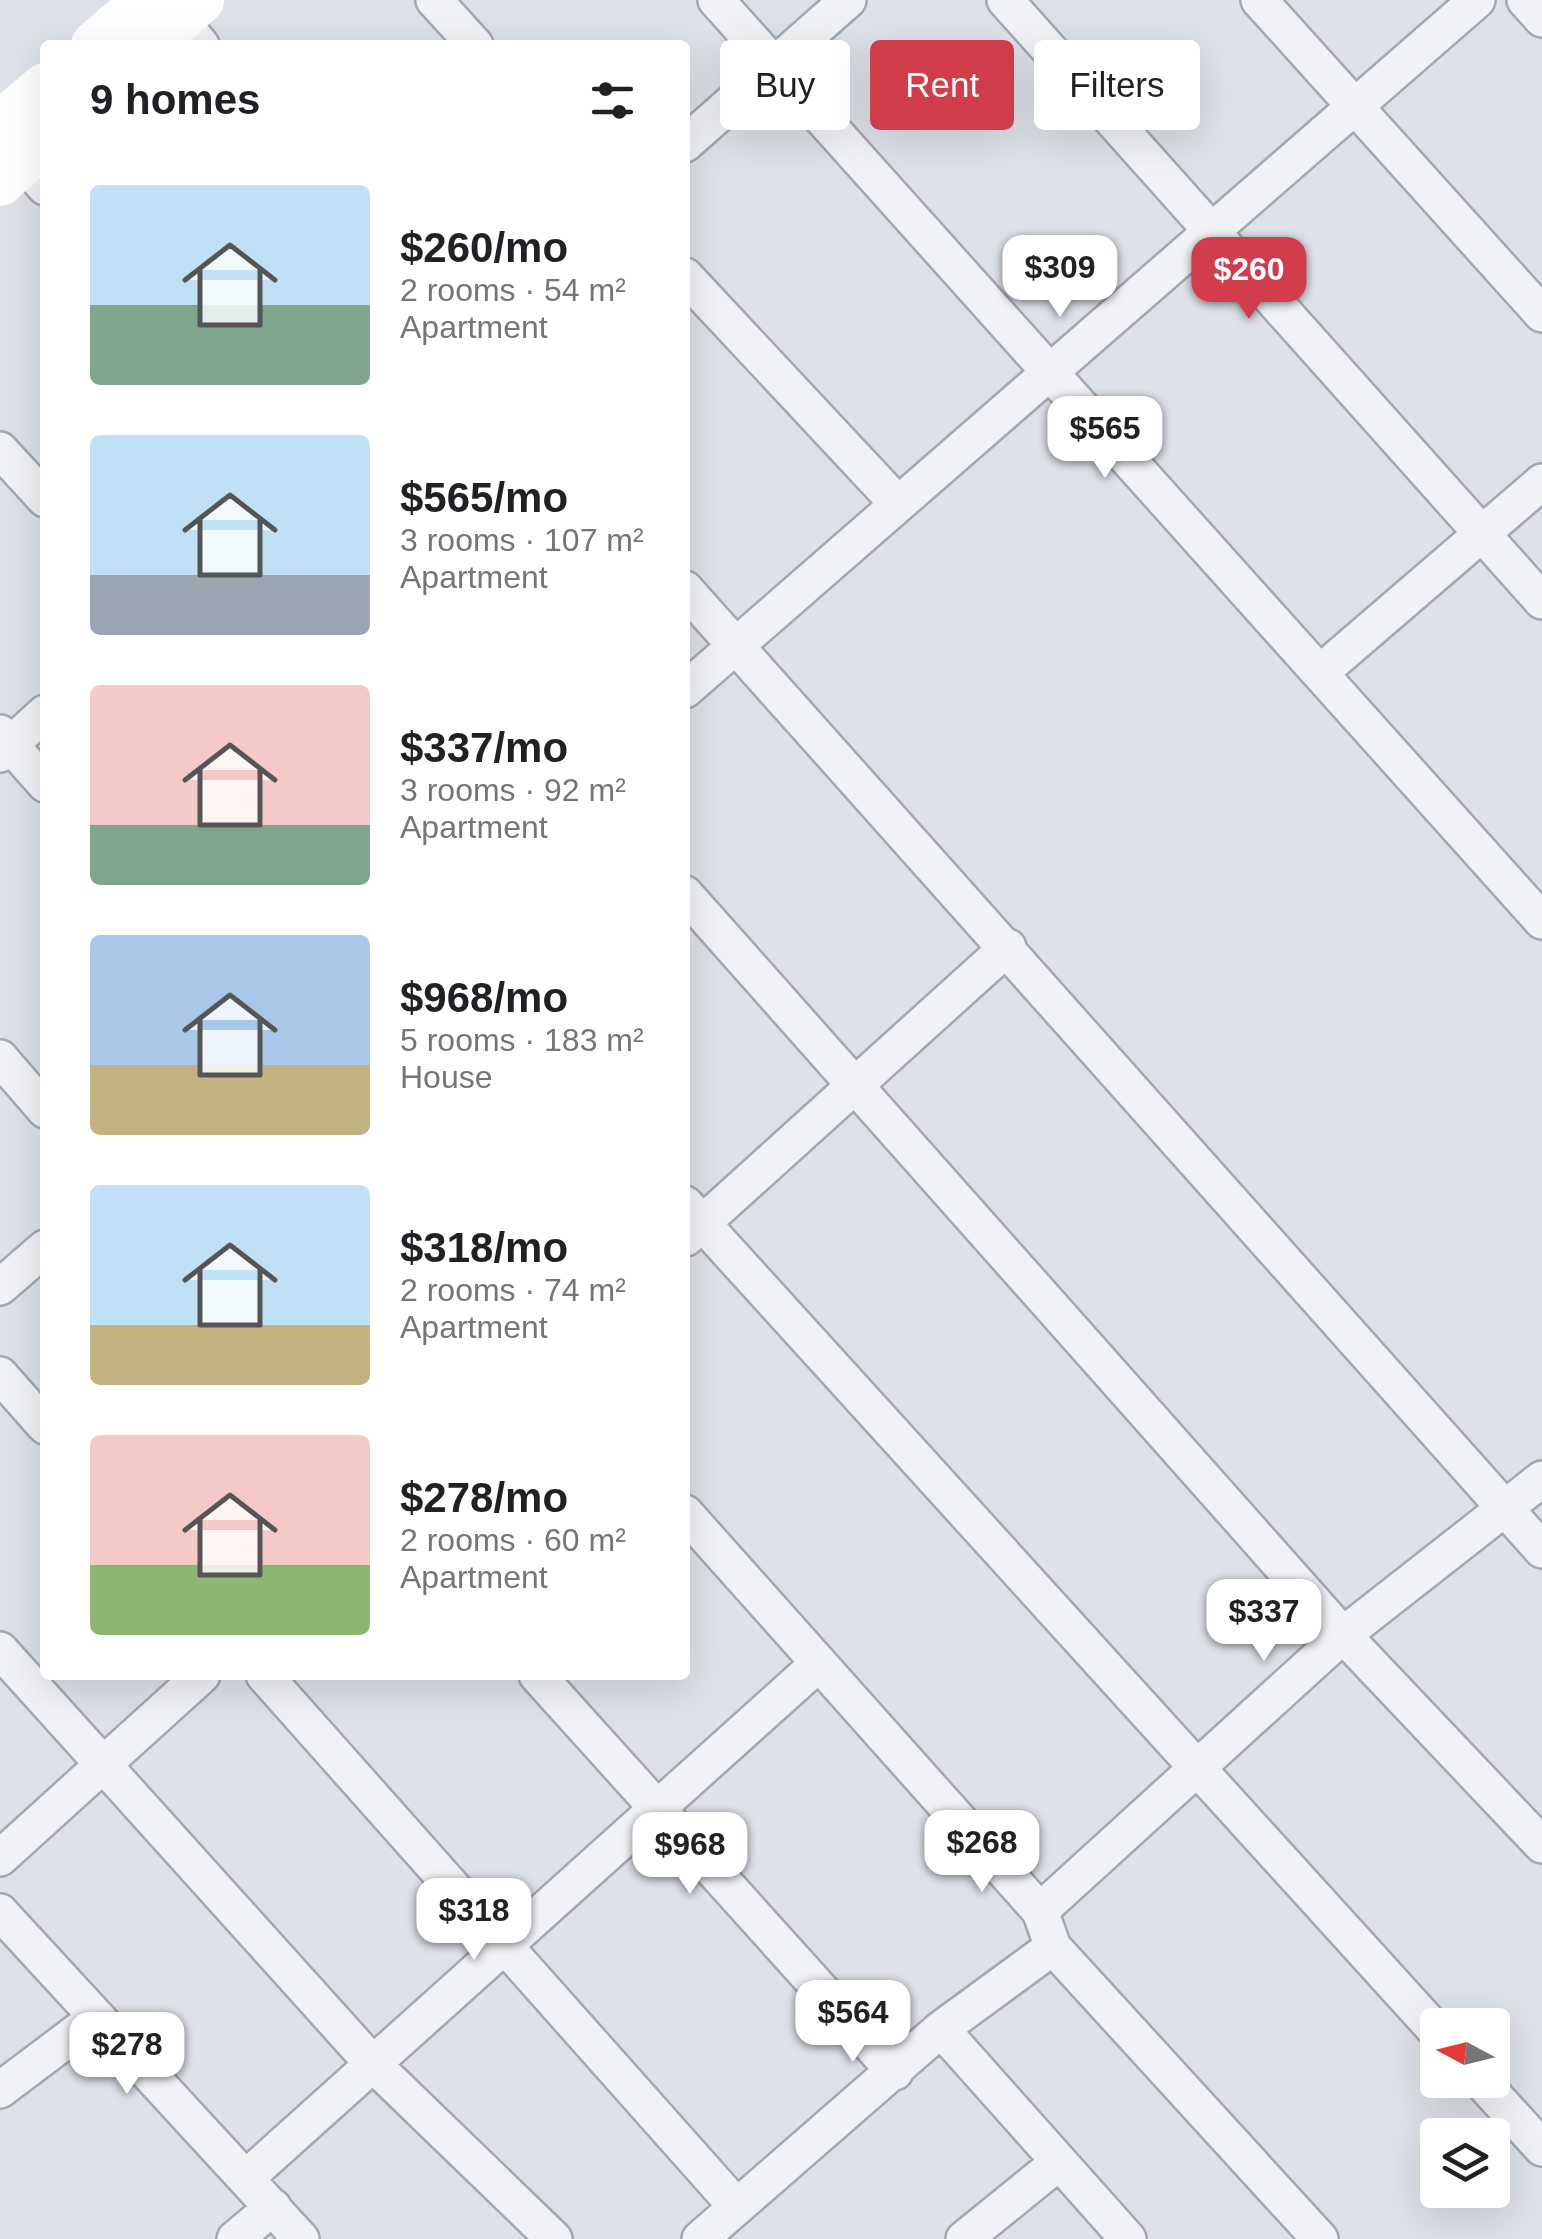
<!DOCTYPE html>
<meta charset="utf-8">
<style>
:root{--surface:#fff;--page:#f6f6f6;--text:#202124;--muted:#757577;--accent:#d23d4b}
body{margin:0;font-family:Arial,sans-serif;background:var(--page);color:var(--text);height:100vh;display:flex;flex-direction:column;font-size:38px;white-space:nowrap}
*{box-sizing:border-box;margin:0}
p{font-size:32px;color:var(--muted)}
.icon{flex:none;width:55px;height:55px;fill:none;stroke:currentColor;stroke-width:2;stroke-linecap:round;stroke-linejoin:round}
.map{position:relative;flex:1;overflow:hidden}
.drawer{position:absolute;left:40px;top:40px;width:650px;height:1640px;display:flex;flex-direction:column;background:var(--surface);border-radius:10px;box-shadow:0 10px 40px #0002}
.drawer>*{flex:none}
.guide{position:absolute;left:720px;top:40px;width:670px;height:90px;display:flex;gap:20px}
.needle{width:65px;rotate:277deg}
.buttons{position:absolute;left:1420px;top:2008px;display:grid;gap:20px}
.buttons a{display:grid;place-items:center;width:90px;height:90px;border-radius:10px;background:var(--surface);box-shadow:0 10px 40px #0002;font-size:50px}
.price{position:absolute;translate:-50% -85px;padding:0 22px;border-radius:20px;background:#fff;color:#222;font-size:32px;line-height:65px;filter:drop-shadow(0 2px 5px #0008)}
.price::after{content:'';position:absolute;left:50%;top:60px;width:30px;height:22px;margin-left:-15px;background:inherit;clip-path:polygon(0 0,100% 0,50% 100%)}
.price.current{background:var(--accent);color:#fff}
ul{padding:0;list-style:none}
li{display:flex;align-items:center;gap:30px;height:250px;padding:0 50px}
li span{display:grid;place-items:center;flex:none;width:280px;height:200px;border-radius:10px;color:#555}
li>.icon{margin-inline-start:auto}
span .icon{width:120px;height:120px;fill:#fffc;stroke-width:1}
li b{font-size:42px}
h2{display:flex;justify-content:space-between;align-items:center;height:120px;padding:0 50px;font-size:42px}
.chip{padding:0 35px;border-radius:10px;background:var(--surface);box-shadow:0 10px 40px #0002;font-size:35px;line-height:90px}
.chip.current{background:var(--accent);color:#fff}
.map>svg:first-child{display:block}
</style>
<div class="map">
<svg width="1542" height="2239" viewBox="0 0 1542 2239">
<rect width="100%" height="100%" fill="#dde1e8"/>
<g fill="none" stroke-linecap="round" stroke-linejoin="round">
<!-- street casing -->
<g stroke="#a2a8b2" stroke-width="40">
<path id="street" d="M434,0l41,45
M716,0l826,921
M1005,0l537,601
M1259,0l283,314
M1525,0l17,19
M178,18l23,27
M685,144l163,-144
M23,162l22,25
M685,276l213,228
M0,450l45,49
M685,589l857,961
M1321,672l221,-190
M685,690l792,-690
M0,733l45,51
M0,754l45,-41
M685,894l658,741 199,210
M0,1058l45,52
M685,1204l753,829
M686,1238l322,-291
M0,1287l45,-39
M0,1375l45,51
M685,1513l355,398 13,36 267,292
M0,1650l373,414 181,175
M264,1675l472,531
M537,1675l358,397
M0,1858l202,-183
M1040,1911l303,-276 199,-156
M0,1912l301,327
M941,2029l187,210
M1480,2080l62,68
M0,2090l97,-73
M246,2178l572,-514
M235,2239l38,-32
M700,2239l241,-210 112,-82
M964,2239l95,-77"/>
</g>
<!-- street -->
<use href="#street" stroke="#f0f2f6" stroke-width="35"/>
<!-- secondary -->
<path stroke="#fff" stroke-width="48" d="M95,45l52,-45
M149,45l51,-45
M0,125l45,-38
M0,182l45,-41"/>
</g>
</svg>
<div class="buttons">
<a><svg class="needle" viewBox="-14 -14 28 28"><path d="M0-13l5 13h-10z" fill="#e53935"/><path d="M0 13l5-13h-10z" fill="#757577"/></svg></a>
<a><svg class="icon" aria-label="layers" viewBox="0 0 24 24"><path d="M12 4l9 5-9 5-9-5zM3 14l9 5 9-5"/></svg></a>
</div>
<b class="price" style="left:1060px;top:320px">$309</b>
<b class="price current" style="left:1249px;top:322px">$260</b>
<b class="price" style="left:1105px;top:481px">$565</b>
<b class="price" style="left:1264px;top:1664px">$337</b>
<b class="price" style="left:982px;top:1895px">$268</b>
<b class="price" style="left:690px;top:1897px">$968</b>
<b class="price" style="left:474px;top:1963px">$318</b>
<b class="price" style="left:853px;top:2065px">$564</b>
<b class="price" style="left:127px;top:2097px">$278</b>
<div class="guide">
<a class="chip">Buy</a>
<a class="chip current">Rent</a>
<a class="chip">Filters</a>
</div>
<section class="drawer">
<h2>9 homes<svg class="icon" aria-label="filters" viewBox="0 0 24 24"><path d="M4 7h16M4 17h16"/><circle cx="9" cy="7" r="2"/><circle cx="15" cy="17" r="2"/></svg></h2>
<ul>
<li><span style="background:linear-gradient(#bfe0f5 60%,#7fa58c 0)"><svg class="icon" aria-label="home" viewBox="0 0 24 24"><path d="M3 11l9-7 9 7M6 9v11h12V9"/></svg></span><div><b>$260/mo</b><p>2 rooms · 54 m²</p><p>Apartment</p></div></li>
<li><span style="background:linear-gradient(#bfe0f5 70%,#9aa5b1 0)"><svg class="icon" aria-label="home" viewBox="0 0 24 24"><path d="M3 11l9-7 9 7M6 9v11h12V9"/></svg></span><div><b>$565/mo</b><p>3 rooms · 107 m²</p><p>Apartment</p></div></li>
<li><span style="background:linear-gradient(#f6c9c9 70%,#7fa58c 0)"><svg class="icon" aria-label="home" viewBox="0 0 24 24"><path d="M3 11l9-7 9 7M6 9v11h12V9"/></svg></span><div><b>$337/mo</b><p>3 rooms · 92 m²</p><p>Apartment</p></div></li>
<li><span style="background:linear-gradient(#a9c7e8 65%,#c2b280 0)"><svg class="icon" aria-label="home" viewBox="0 0 24 24"><path d="M3 11l9-7 9 7M6 9v11h12V9"/></svg></span><div><b>$968/mo</b><p>5 rooms · 183 m²</p><p>House</p></div></li>
<li><span style="background:linear-gradient(#bfe0f5 70%,#c2b280 0)"><svg class="icon" aria-label="home" viewBox="0 0 24 24"><path d="M3 11l9-7 9 7M6 9v11h12V9"/></svg></span><div><b>$318/mo</b><p>2 rooms · 74 m²</p><p>Apartment</p></div></li>
<li><span style="background:linear-gradient(#f6c9c9 65%,#8fb573 0)"><svg class="icon" aria-label="home" viewBox="0 0 24 24"><path d="M3 11l9-7 9 7M6 9v11h12V9"/></svg></span><div><b>$278/mo</b><p>2 rooms · 60 m²</p><p>Apartment</p></div></li>
</ul>
</section>
</div>
